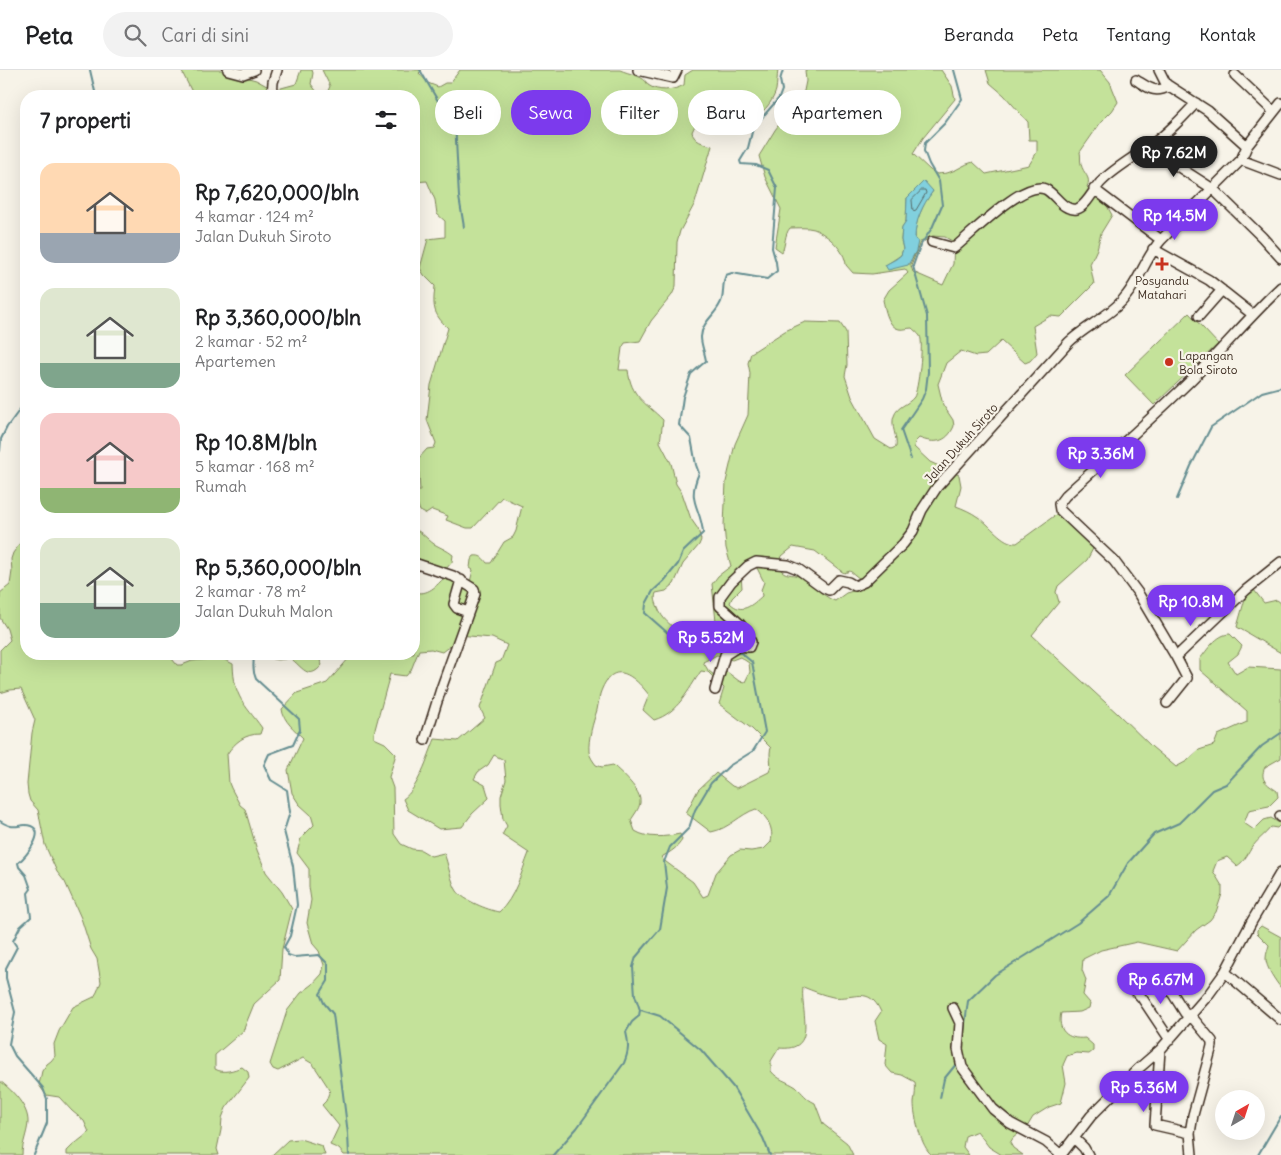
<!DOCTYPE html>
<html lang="id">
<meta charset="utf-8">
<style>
:root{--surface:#fff;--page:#f2f2f2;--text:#202124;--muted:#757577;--line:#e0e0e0;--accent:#7c3aed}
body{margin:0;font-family:Delius,sans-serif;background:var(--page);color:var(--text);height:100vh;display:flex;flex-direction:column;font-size:19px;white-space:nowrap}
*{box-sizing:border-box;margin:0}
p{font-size:16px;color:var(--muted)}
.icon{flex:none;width:28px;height:28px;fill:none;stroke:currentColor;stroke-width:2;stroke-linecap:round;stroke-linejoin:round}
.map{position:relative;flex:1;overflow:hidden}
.sheet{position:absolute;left:20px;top:20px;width:400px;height:570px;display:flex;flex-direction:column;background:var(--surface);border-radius:20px;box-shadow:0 5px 20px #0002}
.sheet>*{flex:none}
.hud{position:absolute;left:435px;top:20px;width:475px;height:45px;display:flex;gap:10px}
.needle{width:32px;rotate:39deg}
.controls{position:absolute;left:1215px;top:1020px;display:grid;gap:10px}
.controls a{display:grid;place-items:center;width:50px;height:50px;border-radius:50%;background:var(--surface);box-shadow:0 5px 20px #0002;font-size:25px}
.price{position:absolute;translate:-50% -42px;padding:0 11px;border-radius:18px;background:var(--accent);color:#fff;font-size:16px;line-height:32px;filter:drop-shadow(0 1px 2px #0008)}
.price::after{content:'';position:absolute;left:50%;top:30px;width:15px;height:11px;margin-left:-8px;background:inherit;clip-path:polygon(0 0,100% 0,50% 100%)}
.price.current{background:#222;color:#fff}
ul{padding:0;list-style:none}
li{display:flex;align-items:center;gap:15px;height:125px;padding:0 20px}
li span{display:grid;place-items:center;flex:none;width:140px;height:100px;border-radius:15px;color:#555}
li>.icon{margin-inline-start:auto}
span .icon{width:60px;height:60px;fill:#fffc;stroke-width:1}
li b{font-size:21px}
h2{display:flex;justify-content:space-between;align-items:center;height:60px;padding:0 20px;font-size:21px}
.tag{padding:0 18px;border-radius:22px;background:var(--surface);box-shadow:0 5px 20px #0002;font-size:18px;line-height:45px}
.tag.current{background:var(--accent);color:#fff}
header{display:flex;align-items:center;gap:30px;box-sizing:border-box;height:70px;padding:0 25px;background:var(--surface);border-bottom:1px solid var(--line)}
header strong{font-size:24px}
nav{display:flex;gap:28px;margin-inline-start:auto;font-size:18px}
.search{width:350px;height:45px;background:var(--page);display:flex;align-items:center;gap:12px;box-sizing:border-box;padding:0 18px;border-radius:28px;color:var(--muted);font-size:19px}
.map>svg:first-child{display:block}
</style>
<header>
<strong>Peta</strong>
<div class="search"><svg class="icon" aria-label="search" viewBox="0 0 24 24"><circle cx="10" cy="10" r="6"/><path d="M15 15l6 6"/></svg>Cari di sini</div>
<nav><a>Beranda</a><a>Peta</a><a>Tentang</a><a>Kontak</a></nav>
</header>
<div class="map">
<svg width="1281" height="1085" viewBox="0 0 1281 1085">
<rect width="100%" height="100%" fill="#f7f3e8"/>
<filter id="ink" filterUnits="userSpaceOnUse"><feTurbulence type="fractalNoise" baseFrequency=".02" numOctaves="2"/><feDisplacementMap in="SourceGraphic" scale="10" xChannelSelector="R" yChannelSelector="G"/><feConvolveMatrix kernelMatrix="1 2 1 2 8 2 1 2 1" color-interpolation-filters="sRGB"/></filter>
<g filter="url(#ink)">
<!-- green -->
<path fill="#c4e29a" stroke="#80865c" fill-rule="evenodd" d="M181,0h51l9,6 15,4 18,10 22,-6 5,-14h11l1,3 -2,11 9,12h-126z
M322,0h100l-3,3 9,10 10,4 7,-4h5l10,-13h160c9,4 25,6 28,15 10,7 25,6 36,0l1,-10 8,-5h85c-1,7 -1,14 -2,20 -3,13 -20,33 -34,30l-28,-16c-11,7 -17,16 -22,28 2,10 11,11 20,14l-17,57 -15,28 -3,11 -1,44 -4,9 -21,26 -11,20 -15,2 -3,5 -3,22h9c3,27 17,32 35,50l-3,22 11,21 5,21 6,9 9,26 7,10 3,11 -2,5 -16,19 -9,20 -8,7 -10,2c-2,6 0,9 2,15 8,21 35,32 56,28l3,-5 -5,-47 6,-8 13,-10 -5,-18 -2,-23 2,-43 9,-38 13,-29 2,-42 -2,-10 3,-10 34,-22 20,-9 35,1 6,9 1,33 -2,11 7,21 23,42 16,10 5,-2c2,-10 -6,-21 -2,-31 3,-10 14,-11 20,-19 4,-6 10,-55 6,-61 -2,-3 -6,-6 -8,-8 -4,0 -9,2 -13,1 -11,-2 -14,-20 -16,-29l6,-10 19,-17 -3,-4 -33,5 -19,-1 -7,-8c-1,-15 -18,-30 -32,-36 -7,-2 -17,-1 -24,-1 -6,7 -4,16 -8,24l-7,-5 6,-38 -16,-32 -6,-21 16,-26 29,-39 2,-10 -1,-11h136l11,16 3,13 -32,39 -10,16 17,16 7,4c5,-1 9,0 13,-2 8,-2 14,-8 23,-10l13,12 43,-9 8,-13v-12h-8l-1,-18 -24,-27 -14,-12 -4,-13h114l10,12 8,20 -6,9 -11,11 -21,30c1,4 0,8 1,12 2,10 11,13 6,23l19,17 6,11 -11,18 -4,16 -7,15 4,20 -33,33 -11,-1 -17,10 4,27 -7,8 -5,2 -24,-22 -15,14 -10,1 -15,-5 -15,12 -8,21 5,21 10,15 1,6c-7,17 -20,18 -35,12l-4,4 -1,5 16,15 29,13 2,11 -5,20c8,3 15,6 22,11 12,7 24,27 39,26l48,-35 30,37 -8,15 -29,26 -2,6 3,10 -27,33 86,79 34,33 24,20 11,-6 12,-11 15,-5 4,-10 29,-13v-11l-47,-41v-11c7,-9 17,-25 30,-25l12,12 -4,8 -10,8 8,12 12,-7 33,2v89l-16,9c-6,13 2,17 12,24l1,6 -9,9 -20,4 -5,13 10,7 10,-10 7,-2 10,6 -4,4 -6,-1c-5,7 -13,12 -18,19 -5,7 -8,15 -16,20l-10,-9 -10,4 -4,10 9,15v8l-6,18 -6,8 -14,10 -19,21 -40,-9 -36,8 -18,9 -1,11 4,10 -3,15 7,8 -1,5 -9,4 -19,1c-4,17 6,27 24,25l8,7v6l-4,3 -13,-1 -9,3 -4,9 3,18 -5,20 -12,4 -16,10 -6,10 -14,11 -3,5 3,5 10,7h-21l-13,-8 -12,-16 -12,5 -2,11 6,8h-37c-11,-8 -18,-39 -18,-52 1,-8 2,-13 1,-21l-13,-7 -10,-2 -7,-8 2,-21 -8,-5 -4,-18 6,-9c-12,-27 -27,-12 -48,-15 -10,-2 -20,-6 -30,-10 -3,25 16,65 -24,61l-8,13v10c7,9 16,10 25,16 7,6 10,12 19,16l8,21 24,19 6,12h-509l-5,-6 -9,-4 9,-19 -17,-21 4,-4 4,-11 -17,-26 -10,-6 -25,13 -5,-2 -3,-5 17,-53 14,-18 11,-8 10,-11 2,-9 -5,-14 -6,-7 -6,-21 4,-23 -2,-13v-18l-12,-16 4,-15 13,-13 -3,-10 -12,-11 -7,-11 -4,-23 15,-32c-8,-8 -20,-17 -21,-29l15,-16 30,-10 16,-18 6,-7 1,-4h64v-62c14,4 22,-6 31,-15l25,5 3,-12 -3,-2 1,-8 3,-4c7,-1 9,2 13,7h4l13,-21 9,-5 3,-6 6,-25 -20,-9 -29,31h-6l-21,-8 2,-4 -16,-6 -6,4 -6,-3 -4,-11 -2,-1v-8h6l-2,-32 9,-10 7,-1 2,-5 -9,-23 4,-35 17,-57c-16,-15 -15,-22 -13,-42l-11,-11 -4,-7 8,-29 17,-2v-16l-8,-7 -2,-14 -8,-19 -13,1v-86h-88l4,-10zM933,121l-8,11 -7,16 -3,12 1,21 -6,13 -24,1 15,-10 2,-6 -2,-9 1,-13 4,-6 1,-23zM933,166l12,1 9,5 -1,22 -10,21 -30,-13 -2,-6 9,-24 5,-1 2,-3zM793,477l22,4 26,20 3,2 6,-2 10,8 -7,12 -7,2 -11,8c-14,-5 -23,-20 -37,-25 -9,-3 -16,0 -19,-11l3,-9zM751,498h6l7,14 -3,8 1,6c-10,9 -20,19 -32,7l2,-5 10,-10 -1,-13zM458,565l34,3 15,7 -6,16 -5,2 -16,45 5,10 -27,23 -23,-2c-7,17 -17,50 -32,60l5,11 31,19 23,-2 10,-13 17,-16 -4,-13 -11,-6 4,-7 10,-7 6,-10 10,5 2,20 -5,16v8l2,15 4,7 -5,9 27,18c-8,20 -14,45 -30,59 -11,-2 -36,-12 -42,-21 -6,-9 -9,-28 -13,-38l-13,3 -10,-6 -9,-1 -11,-5 -7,-10 -1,-46 -4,-11 7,-23 -11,-11 -11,-5v-5l16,-59 16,2 5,-6 8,-20 12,-1 11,3 9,-7zM717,585l15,5 8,-3 9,6 1,9 -5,10 -6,-1 -12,-9 -3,3 -9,1 -7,-6 -5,-8zM701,601l7,1 16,16 -5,16 33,25 19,19c-3,8 2,16 -2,24l-32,16 -5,-2 -16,-13 -18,17 -12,23 25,19c18,-3 29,-18 45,-23 12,8 18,20 15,33l-7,7 -13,2 -11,-1 -9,5 -15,18 -8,22 -5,2 -10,-15 -31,-23 1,-3c8,-4 15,-9 19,-16l-2,-6c-15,3 -32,5 -45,-3l-4,-11c3,-5 8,-11 9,-17 2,-13 -19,-30 -27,-38l-11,2 -6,-2c-3,-4 -6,-8 -7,-13 -1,-14 4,-29 8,-42 1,-5 2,-11 3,-16 12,-35 32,-21 49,1l-6,15 11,10c24,-7 34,-30 47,-49z
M1189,243l29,31 -64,61 -29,-30z
M414,459c8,3 13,10 20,15 7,4 13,6 19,11l-1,7 -7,8 -31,-12z
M26,465v119h142l9,11h5l10,-4 29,-3 12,6c1,34 11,39 29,64l-2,6c-15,0 -25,8 -33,20l2,29 2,5 9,17 5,4 12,41 9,22 16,20 10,17 -10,40 -2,31 -26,24 -11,27 -28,24v14c8,5 19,1 27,-2l6,5 1,6 -23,30 -4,10 -1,12 -4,19 2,6h-152v-4c6,-7 15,-12 22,-19l-5,-11 -12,-10 -13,-14 -13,-2 -7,-10 3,-14 5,-7 4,-3 4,-5 -1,-12 5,-13 14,-24 21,-10 3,-5 4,-10 -4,-23 -6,-10 -10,-31 -16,-36 -8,-10 -12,-27 -7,-35 -8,-9 -2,-7 -1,-10 5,-51 3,-13 -14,-31 -11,1 -10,3v-43l10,-10 -3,-11 -7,-11v-25l10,-8 2,-14 -1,-12 2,-6z
M1254,520l10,13 13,-3 4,3v50l-44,-26 9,-32z
M266,584h51l5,11c-14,17 -20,1 -32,-7 -10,2 -18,4 -24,-4z
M1261,856l20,11v51c-5,-6 -16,-22 -15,-30 0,-4 2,-9 3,-13l-12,-12v-3z
M0,1011c12,9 29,26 28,42 -1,11 -6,21 -6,32h-22z
M300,1069l22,7 3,9h-53l16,-15z"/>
<!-- water -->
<path fill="#81d0de" stroke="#658e91" d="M924,111l9,10c-11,15 -18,30 -18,48l3,2 -2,10 -8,14 -20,5 -3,-5 11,-6 5,-4 2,-6 -2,-9 1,-13 4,-6 1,-23z"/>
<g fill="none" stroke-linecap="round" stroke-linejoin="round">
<!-- shore -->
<path stroke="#576c6b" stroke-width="1" d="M922,120h3l1,3 -10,17 -3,1 -1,-11z"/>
<!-- stream -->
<path stroke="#658e91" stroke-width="2" d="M90,0l6,26
M420,0l18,31 17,20 4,76 5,30
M0,381l1,-12 6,-12 19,-26
M911,389l-10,-29 21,-31 4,-10 2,-17 -1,-56 -14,-50 7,-20 12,-18 10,-23 -3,-24 -10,-17 -5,-13 1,-8 20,-20 17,-24 -8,-29
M1177,429l14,-33 20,-39 51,-35 19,-5
M729,579l-59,-14 -25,-22 1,-9 7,-13 11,-10 14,-17 5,-12 20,-19c-2,-27 -17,-30 -4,-60l-3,-8 -5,-27 -12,-13 4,-28 8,-23 15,-13c-1,-8 -5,-16 -5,-24 1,-17 17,-23 21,-38 2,-8 0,-15 4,-24l6,-2 35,6 10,-8 -1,-9 -4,-14 5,-60 -9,-18 -12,-5 -15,-1 -1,-3 8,-13 5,-20 26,-30 3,-8 -2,-10 3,-10
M253,584c2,10 -2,15 3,25l43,40 1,11 -7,15 -24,9 -5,11 7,15 16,10 3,22 -6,19 9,35 4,39 -7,31 -6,11 4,8 6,2 25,-2 9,9v17l-8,13 4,9 9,11 15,120 1,21
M0,751c17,11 19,1 31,5 16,6 -6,31 -13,37l1,4 7,8 5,14 -3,4 3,24 -11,10 -7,14 4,6 -11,21v10l9,34 -6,32 6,12 28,32 4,11v24l-13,32
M640,940l-5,-15 -2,-28 3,-10 24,-28 7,-41 -3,-26 6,-15 19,-19 6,-18 16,-27 18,-17 24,-15 12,-19 -13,-70 -11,-9 -5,-1
M641,940l19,6 41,34 32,37 30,51 7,17
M964,961l4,-30 27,-26 83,-52 31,-27 19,-33 26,-29 25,-11 33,-33 14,-6 36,-38 19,-13
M963,981v-16
M940,1028l4,-19 13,-16
M553,1085l24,-27 47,-65c5,-12 5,-19 2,-31l6,-10 7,-6 1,-6
M1258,1085l23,-39"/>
<!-- minor casing -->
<g stroke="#3b2a1e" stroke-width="12">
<path id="minor" d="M228,0l15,4 11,-4
M638,0l35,8 4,-8
M1235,5l38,36
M1136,10c13,8 19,14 33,6
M272,26l1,-14 4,-12
M1151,75l20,17 42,27 49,48 19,21
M1247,76l34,-43
M1241,90l40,15
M1094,119l67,51
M932,172l22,6c17,-13 69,-68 91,-59 11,5 17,22 32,20 10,-3 17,-21 25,-28 14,-14 33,-24 49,-36 17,-12 31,-27 45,-42
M1153,179l56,31 43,34
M1199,246l23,-26
M414,493l39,13 21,13 1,5 -34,95 -16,51
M461,510l-7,24 3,4 11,4
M1176,587l-38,-64 -24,-32 -54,-51 -1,-6 6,-8c42,-38 85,-76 126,-116 31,-30 58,-63 90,-93
M715,620l10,-35 14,-9 10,1 2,-5 -11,-18 -20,-18v-9l11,-15 17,-16 8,-4 32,3 10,4 26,19 5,2 10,-10 9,2 7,4 9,-4 39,-38 10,-13 9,-21 15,-23 132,-145c17,-16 44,-28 57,-46 14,-17 20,-39 35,-56l80,-80 6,-14 -39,-35 -42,-27 -7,-14
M1167,633l20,-25 -11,-21 70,-67 35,-28
M1280,746l1,1
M1225,902l56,48
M1131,916l11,12 28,42
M1165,916l8,8 12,19 6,3 21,25v5l-19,69 -3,18 2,22
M953,938l7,15 -2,26 4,18 14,19 17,23 17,14 36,19 15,13
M1160,980l-5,75 35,8
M1074,1068l10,10 4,7
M1061,1085l30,-39 47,-47 22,-19 49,-56 16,-22 27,-51 29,-49"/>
</g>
<!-- minor -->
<use href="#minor" stroke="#f7f3e8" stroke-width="9"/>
</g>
</g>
<!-- markers -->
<g fill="#c8321e" stroke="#f7f3e8" stroke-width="2">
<path d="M1159.5 186.5h5v5h5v5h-5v5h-5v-5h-5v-5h5z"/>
<circle cx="1169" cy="292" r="5"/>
</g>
<g text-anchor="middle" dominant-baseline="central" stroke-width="4.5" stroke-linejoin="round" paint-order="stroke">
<!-- poi labels -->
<g font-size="12" fill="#3b2a1e" stroke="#f7f3e8">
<text x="1162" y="210">Posyandu<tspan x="1162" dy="14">Matahari</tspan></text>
<text x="1179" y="285" text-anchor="start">Lapangan<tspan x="1179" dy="14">Bola Siroto</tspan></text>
</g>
<!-- street labels -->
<g font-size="12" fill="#3b2a1e" stroke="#f7f3e8">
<text transform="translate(961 373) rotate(-48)">Jalan Dukuh Siroto</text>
</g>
</g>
</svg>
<div class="controls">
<a><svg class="needle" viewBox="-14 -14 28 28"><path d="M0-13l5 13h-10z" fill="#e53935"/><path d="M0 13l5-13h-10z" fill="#757577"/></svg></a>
</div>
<b class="price current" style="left:1174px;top:108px">Rp 7.62M</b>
<b class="price" style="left:1175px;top:171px">Rp 14.5M</b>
<b class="price" style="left:1101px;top:409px">Rp 3.36M</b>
<b class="price" style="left:1191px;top:557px">Rp 10.8M</b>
<b class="price" style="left:711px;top:593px">Rp 5.52M</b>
<b class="price" style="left:1161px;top:935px">Rp 6.67M</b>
<b class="price" style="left:1144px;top:1043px">Rp 5.36M</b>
<div class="hud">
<a class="tag">Beli</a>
<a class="tag current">Sewa</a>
<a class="tag">Filter</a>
<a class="tag">Baru</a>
<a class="tag">Apartemen</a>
</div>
<section class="sheet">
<h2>7 properti<svg class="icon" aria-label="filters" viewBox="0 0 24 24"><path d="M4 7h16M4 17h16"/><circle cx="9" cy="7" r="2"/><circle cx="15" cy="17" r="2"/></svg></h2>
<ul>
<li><span style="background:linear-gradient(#ffd9b3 70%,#9aa5b1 0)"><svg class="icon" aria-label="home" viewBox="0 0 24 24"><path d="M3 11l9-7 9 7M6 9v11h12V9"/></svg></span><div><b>Rp 7,620,000/bln</b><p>4 kamar · 124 m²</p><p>Jalan Dukuh Siroto</p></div></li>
<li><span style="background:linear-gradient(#dfe7d0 75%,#7fa58c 0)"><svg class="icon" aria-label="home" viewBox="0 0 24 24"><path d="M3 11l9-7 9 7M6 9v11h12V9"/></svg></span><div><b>Rp 3,360,000/bln</b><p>2 kamar · 52 m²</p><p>Apartemen</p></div></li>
<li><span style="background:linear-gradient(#f6c9c9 75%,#8fb573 0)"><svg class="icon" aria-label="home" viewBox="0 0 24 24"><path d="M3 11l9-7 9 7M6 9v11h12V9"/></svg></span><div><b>Rp 10.8M/bln</b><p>5 kamar · 168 m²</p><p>Rumah</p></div></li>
<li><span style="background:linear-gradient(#dfe7d0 65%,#7fa58c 0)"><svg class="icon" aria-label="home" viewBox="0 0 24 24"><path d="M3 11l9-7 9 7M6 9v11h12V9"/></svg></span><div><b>Rp 5,360,000/bln</b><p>2 kamar · 78 m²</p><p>Jalan Dukuh Malon</p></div></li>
</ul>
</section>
</div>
